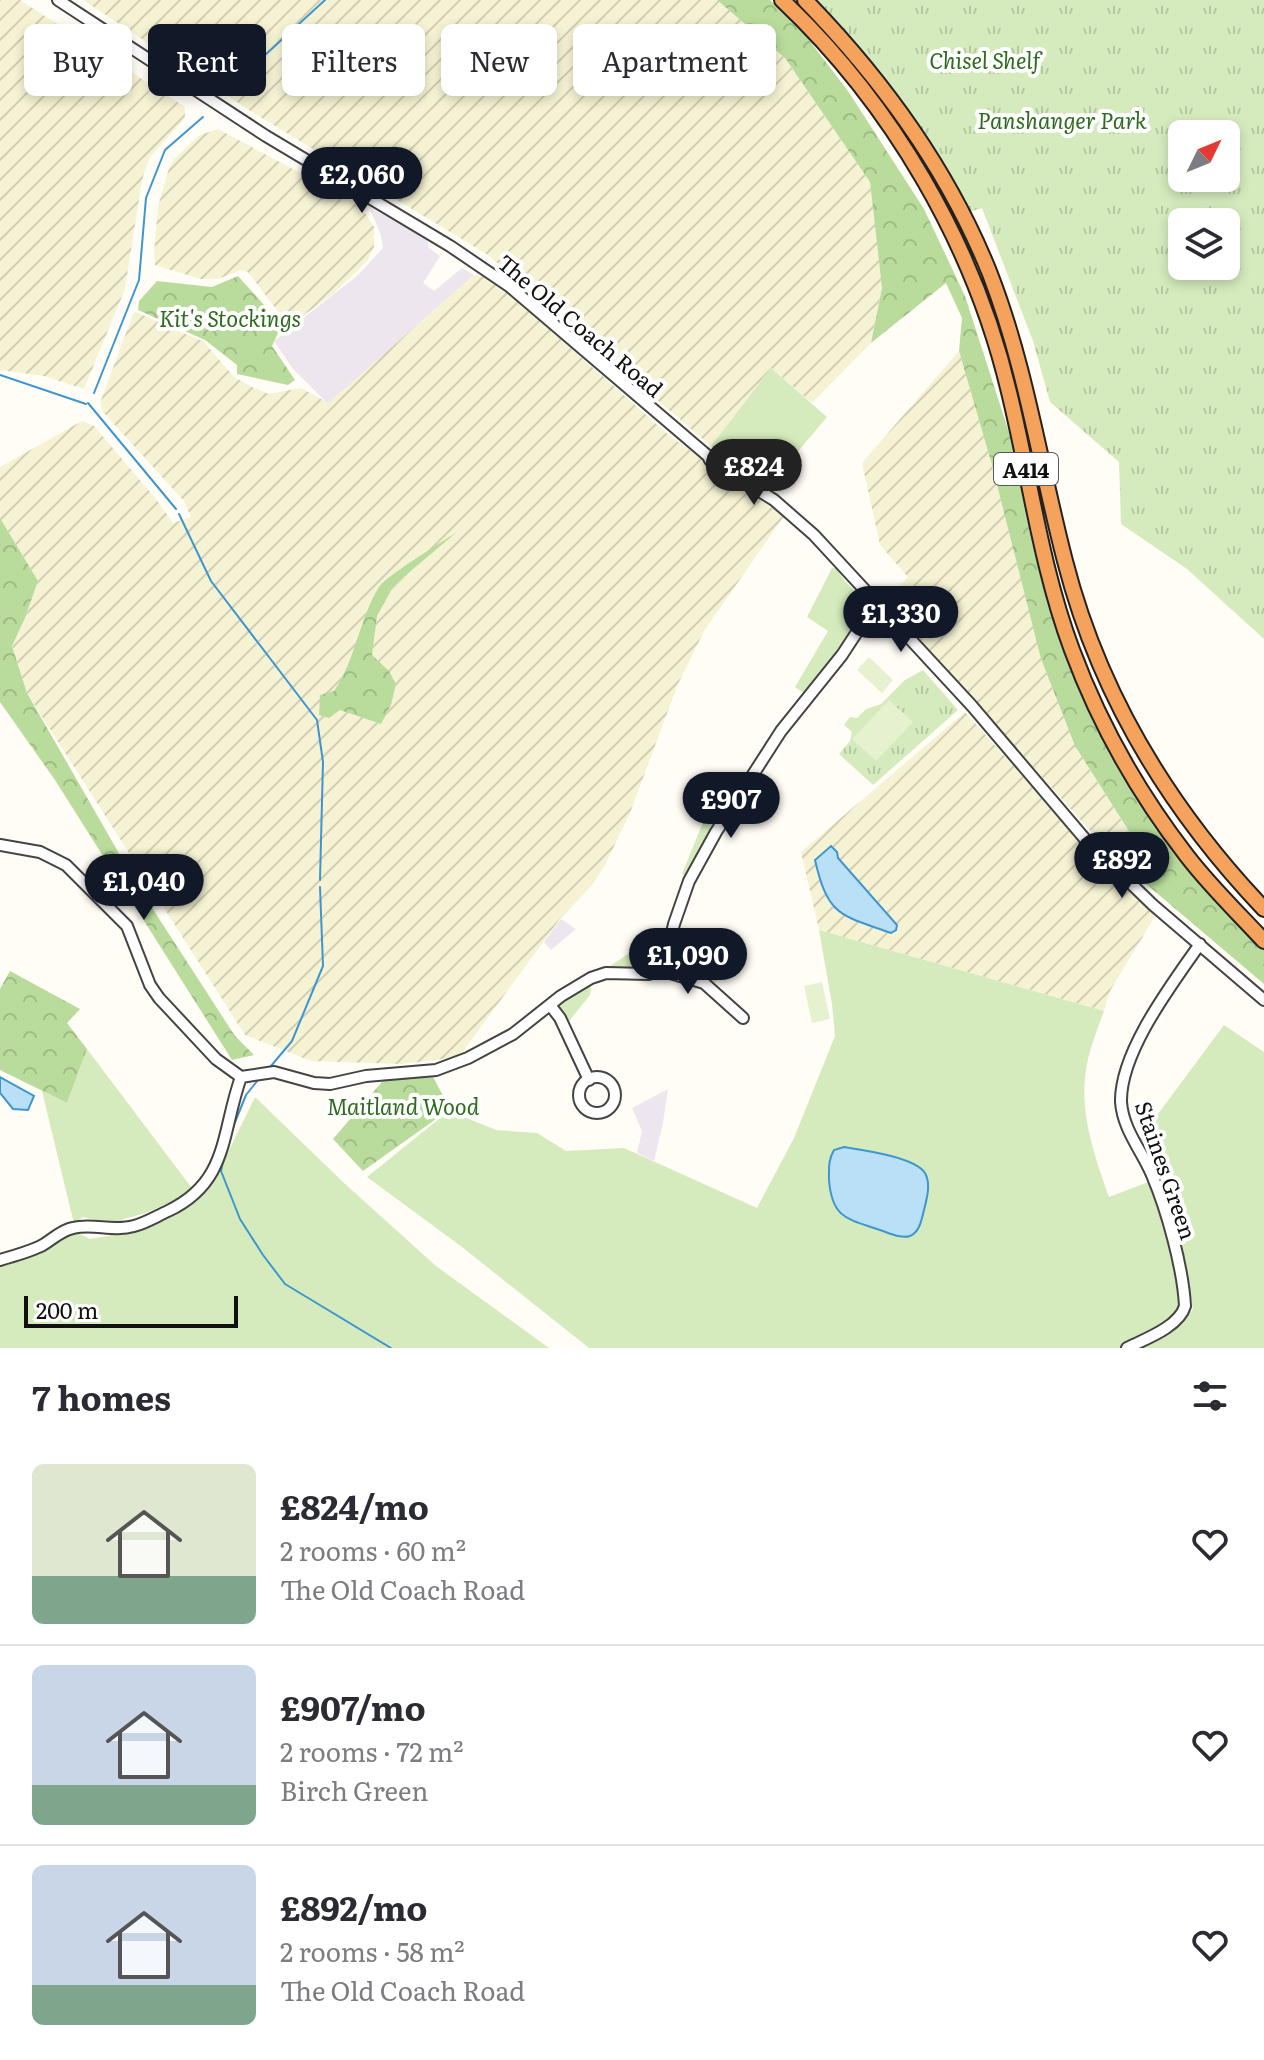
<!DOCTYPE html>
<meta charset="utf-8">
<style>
:root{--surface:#fff;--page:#f7f7f7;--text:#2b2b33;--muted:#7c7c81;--line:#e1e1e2;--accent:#111827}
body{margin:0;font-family:Literata,serif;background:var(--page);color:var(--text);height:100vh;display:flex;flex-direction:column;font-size:30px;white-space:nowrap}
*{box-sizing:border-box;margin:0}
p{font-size:26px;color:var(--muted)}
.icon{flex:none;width:44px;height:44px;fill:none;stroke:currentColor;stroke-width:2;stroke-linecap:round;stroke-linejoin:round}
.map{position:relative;height:1348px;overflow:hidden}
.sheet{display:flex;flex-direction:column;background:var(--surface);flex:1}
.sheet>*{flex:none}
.banner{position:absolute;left:24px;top:24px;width:800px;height:72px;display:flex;gap:16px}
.needle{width:52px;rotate:47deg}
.controls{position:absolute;left:1168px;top:120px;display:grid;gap:16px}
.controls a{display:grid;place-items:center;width:72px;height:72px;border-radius:12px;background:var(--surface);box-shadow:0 4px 12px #0003;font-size:40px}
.scale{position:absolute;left:24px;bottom:20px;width:214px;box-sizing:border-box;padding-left:8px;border:4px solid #111;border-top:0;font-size:22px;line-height:28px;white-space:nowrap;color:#111;-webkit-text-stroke:6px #fff;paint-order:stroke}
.price{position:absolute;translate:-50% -68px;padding:0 18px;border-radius:28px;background:var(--accent);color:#fff;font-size:26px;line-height:52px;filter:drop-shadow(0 2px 4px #0008)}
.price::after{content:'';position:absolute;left:50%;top:48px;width:24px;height:18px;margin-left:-12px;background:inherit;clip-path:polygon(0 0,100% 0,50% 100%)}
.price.active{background:#222;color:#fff}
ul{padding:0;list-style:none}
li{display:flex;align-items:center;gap:24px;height:200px;padding:0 32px}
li+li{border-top:2px solid var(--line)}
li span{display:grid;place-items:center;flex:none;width:224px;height:160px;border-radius:12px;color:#555}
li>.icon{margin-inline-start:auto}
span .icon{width:96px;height:96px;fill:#fffc;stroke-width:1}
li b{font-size:34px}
h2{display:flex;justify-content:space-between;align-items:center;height:96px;padding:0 32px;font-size:34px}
.tag{padding:0 28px;border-radius:12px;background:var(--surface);box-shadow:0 4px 12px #0003;font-size:28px;line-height:72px}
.tag.active{background:var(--accent);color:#fff}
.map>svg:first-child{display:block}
</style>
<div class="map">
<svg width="1264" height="1348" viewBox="0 0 1264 1348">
<defs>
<pattern id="farmland-furrows" width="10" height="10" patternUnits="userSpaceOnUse" patternTransform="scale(2)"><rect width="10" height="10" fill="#f6f3d4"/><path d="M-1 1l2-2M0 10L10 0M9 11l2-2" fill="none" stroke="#d2cfb5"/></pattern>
<pattern id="forest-crowns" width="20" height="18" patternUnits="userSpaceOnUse" patternTransform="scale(2)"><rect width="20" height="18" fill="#b9dc9c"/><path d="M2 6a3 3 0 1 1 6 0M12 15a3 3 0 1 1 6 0" fill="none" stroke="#9ebc85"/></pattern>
<pattern id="park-tufts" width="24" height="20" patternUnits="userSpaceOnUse" patternTransform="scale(2)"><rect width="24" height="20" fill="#d5ebbd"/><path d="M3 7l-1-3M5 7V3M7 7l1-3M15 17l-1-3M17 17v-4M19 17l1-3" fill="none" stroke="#b6c8a1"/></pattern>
</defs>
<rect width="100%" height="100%" fill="#fffdf5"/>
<!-- industrial -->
<path fill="#eee6ef" d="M369,207l58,32 2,9 11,8 -17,27 11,8 28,-23 12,7 -146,129 -35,-35 -19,-28 83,-65 26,-28 -2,-13z
M561,919l15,10 -25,21 -7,-8z
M668,1089l-5,34 -9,38 -17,-8 5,-22 -10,-23z"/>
<!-- farmland -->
<path fill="url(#farmland-furrows)" d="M0,0h20l165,107v11l-35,39 -8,23 -17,109 -41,100 -40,-13 -44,-6z
M83,0h635l67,58 85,124 12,106 -11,55 -59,60 -41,-35 -60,78 -223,-191 -236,-143z
M218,129l129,69 15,10 12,19v20l-7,14 -34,33 -40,29 -8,-2 -37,-49 -7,-2 -23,9h-18l-45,-14 -1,-13 4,-45 11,-39 6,-10 25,-23z
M474,275l18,3 179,159 113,79 -80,115 -26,53 -48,129 -26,54 -12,18 -32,34 -101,138 -57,7 -91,-3 -66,-26 -218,-342 -15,-47 13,-28 13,-37 -38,-63v-51l82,-46 12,5 62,73 17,24 18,-6 -7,-16 -81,-89 -3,-9 33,-89 3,-2 68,30 30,35 18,10 17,7 32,-6 27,15z
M959,351l33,114 49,194 34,87 69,110 -5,22 -43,-41 -212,-235 24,-25 -28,-32 -18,-82z
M965,712l104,116 86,88 -45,75 -6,20 -285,-81 -18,-78z"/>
<!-- grass -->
<path fill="#d5ebbd" d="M771,368l56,49 -60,71 -56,-42z
M832,568h4l9,13 20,20 1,4 -24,46 -37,43 -10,-7 33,-56 -21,-14z
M710,805l14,8 -22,33 1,4 -15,26 -6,-2z
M819,930l285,81c-7,19 -15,39 -18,59 -7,43 9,87 23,127l42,-16 20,65 11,60 -7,11 -55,31h-531l-127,-101 -95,-70 82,-66 47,19 41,3 29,18 58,-3 133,60 37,-70 41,-102 -3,-32z
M676,933l21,4 20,44 -7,2 -39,-11 -4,-6z
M646,938l14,1 6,5 -4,15 -9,11 -41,-2 -2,-2 18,-12z
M591,983l-1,12 -24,30 -8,-21z
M1224,1025l40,27v296h-129l50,-30 8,-9c-14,-57 -22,-118 -55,-168z
M87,1049l107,142 -48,22 -37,10 -26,-6 -9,7 -32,-133 25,12z
M255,1097l89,86 92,83 113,82h-549v-83l25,-8 49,-26 16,8 18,-3 29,-9 51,-23 27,-25z"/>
<!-- forest -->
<path fill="url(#forest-crowns)" d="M717,0h53l29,27 49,64 76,118 41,87 49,152 46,189 49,114 74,107 40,52 41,39v35l-125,-106 5,-23 -69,-109 -34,-87 -49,-194 -33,-114 3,-33 -16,-35 -75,60 11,-55 -12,-106 -85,-124z
M238,276l44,49 -10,21 23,34 -7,5 -51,-11v-9l-32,-25 -67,-30 1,-9 18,-20 55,6z
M0,518l38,63 -13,37 -13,28 15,47 109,190 99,153 19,19 -22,5 -177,-280 -55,-78z
M457,532l-63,53 -17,31 -5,39 17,16 7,13 -5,21 -10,19 -41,-14 -11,8 -10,-3 1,-20 14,-4c22,-32 25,-72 45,-104 7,-11 63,-45 78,-55z
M10,971l70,38 -13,14 20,26 -20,54 -67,-33v-81z
M431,1073l19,36 -87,62 -30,-32 54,-63z"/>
<!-- park -->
<path fill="url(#park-tufts)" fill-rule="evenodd" d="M812,0h452v639l-77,-70 -66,-45 -2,-62 -69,-60 -17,-61 -51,-133 -13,4 -26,-50 -80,-111zM1182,134h44v44h-44zM1182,222h44v44h-44z
M923,670l35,40 -85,75 -34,-31 11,-13 2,-9 -8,-7 6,-8 7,1 9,-9 15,-5 24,-24z"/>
<!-- pitch -->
<path fill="#e6f2cf" d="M869,657l24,23 -11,13 -25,-23z
M889,700l24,22 -37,39 -24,-22z
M822,982l8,37 -18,4 -8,-37z"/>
<!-- water -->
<path fill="#b9e0f7" stroke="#3f96cf" stroke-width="2" d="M831,846l6,6 1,6 59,67 -1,5 -5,3c-50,-18 -63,-16 -76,-73z
M0,1077l34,19 -6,14 -15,-1 -13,-16z
M844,1147c19,3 71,10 81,26 6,11 2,25 -1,37 -2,8 -4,22 -14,26 -9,3 -21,-3 -30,-6 -32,-11 -48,-11 -51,-50 0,-11 -1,-20 5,-30z"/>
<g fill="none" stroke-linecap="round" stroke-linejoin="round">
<!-- stream -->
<path stroke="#3f96cf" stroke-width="2" d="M226,91l99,-91
M0,375l86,29
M94,393l45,-113 7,-82 19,-48 38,-33
M88,403l88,106
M179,514l32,67 106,139 6,42 -3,118
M271,1066l21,-25 31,-75 -3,-79
M233,1127l13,-32 12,-15
M224,1156l-3,15 19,48 23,36 22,29 106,64"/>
<!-- minor casing -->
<g stroke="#444" stroke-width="14">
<path id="minor" d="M58,0l208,136 184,110 59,40 199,170 2,4 64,40 40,35 158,171 113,133 68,66 111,95
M0,845l40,7 26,13 61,61 23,59 9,13 57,61 25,18
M660,970l44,13 39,35
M550,1005l10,13 29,62
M241,1077l33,-5 40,11 16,1 36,-8 70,-6 32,-12 45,-24 48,-38 30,-18 15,-5 43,1 11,-4 6,-11 8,-35 15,-43 27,-49 65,-101 61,-76 34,-52
M579 1095a18 18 0 1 1 36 0a18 18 0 1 1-36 0Z
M0,1260c14,-4 28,-8 41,-14 11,-6 20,-16 32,-18 20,-5 40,4 61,-2 12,-3 23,-10 34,-15 61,-29 53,-78 73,-134
M1127,1348c18,-9 52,-21 58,-42 -2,-38 -18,-96 -33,-131 -10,-24 -29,-45 -31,-73 -1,-50 51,-118 79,-158"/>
</g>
<!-- highway casing -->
<g stroke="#222" stroke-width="18">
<path id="highway" d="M782,0c110,104 192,244 227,392 21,86 32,175 63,258 27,73 67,144 115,206 23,30 51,57 77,85
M805,0c77,79 144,171 185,274 36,93 50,191 75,287 34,133 105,249 199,348"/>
</g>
<!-- minor -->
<use href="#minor" stroke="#fff" stroke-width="10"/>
<!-- highway -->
<use href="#highway" stroke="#f5a25d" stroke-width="14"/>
</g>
<g text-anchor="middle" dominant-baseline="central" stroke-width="8" stroke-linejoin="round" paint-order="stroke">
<!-- shield labels -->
<rect fill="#fff" stroke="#585858" stroke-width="2" x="994" y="453" width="64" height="32" rx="6"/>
<g font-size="20" font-weight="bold" fill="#111">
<text x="1026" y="469">A414</text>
</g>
<!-- park labels -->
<g font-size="22" font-style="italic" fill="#2f6b1f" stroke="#fff">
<text x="985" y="59">Chisel Shelf</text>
<text x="1062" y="119">Panshanger Park</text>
<text x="230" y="317">Kit's Stockings</text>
<text x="403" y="1105">Maitland Wood</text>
</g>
<!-- street labels -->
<g font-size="22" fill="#111" stroke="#fff">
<text transform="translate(581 325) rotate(40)">The Old Coach Road</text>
<text transform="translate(1167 1170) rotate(71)">Staines Green</text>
</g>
</g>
</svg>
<div class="controls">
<a><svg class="needle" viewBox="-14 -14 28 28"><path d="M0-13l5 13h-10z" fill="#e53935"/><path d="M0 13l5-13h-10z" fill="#7c7c81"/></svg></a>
<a><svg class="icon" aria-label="layers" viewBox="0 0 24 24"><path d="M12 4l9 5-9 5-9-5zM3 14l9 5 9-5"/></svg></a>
</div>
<div class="scale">200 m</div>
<b class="price" style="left:362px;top:215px">£2,060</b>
<b class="price active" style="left:754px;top:507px">£824</b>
<b class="price" style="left:901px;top:654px">£1,330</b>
<b class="price" style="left:731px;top:840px">£907</b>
<b class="price" style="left:1122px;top:900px">£892</b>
<b class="price" style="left:144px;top:922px">£1,040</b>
<b class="price" style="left:688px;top:996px">£1,090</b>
<div class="banner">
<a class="tag">Buy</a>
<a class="tag active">Rent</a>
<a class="tag">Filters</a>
<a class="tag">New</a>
<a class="tag">Apartment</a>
</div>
</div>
<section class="sheet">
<h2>7 homes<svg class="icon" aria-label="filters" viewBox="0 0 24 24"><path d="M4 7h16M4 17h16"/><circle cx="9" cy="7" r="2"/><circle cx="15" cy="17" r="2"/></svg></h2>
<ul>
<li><span style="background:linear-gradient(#dfe7d0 70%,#7fa58c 0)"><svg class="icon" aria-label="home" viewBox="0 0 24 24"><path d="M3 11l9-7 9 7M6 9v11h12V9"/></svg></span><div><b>£824/mo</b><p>2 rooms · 60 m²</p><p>The Old Coach Road</p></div><svg class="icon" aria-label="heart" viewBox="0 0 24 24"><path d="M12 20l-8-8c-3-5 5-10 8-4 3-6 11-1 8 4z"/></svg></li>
<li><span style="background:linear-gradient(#c9d6e8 75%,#7fa58c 0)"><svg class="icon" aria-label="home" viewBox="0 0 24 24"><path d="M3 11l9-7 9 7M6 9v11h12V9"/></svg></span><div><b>£907/mo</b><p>2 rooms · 72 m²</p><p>Birch Green</p></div><svg class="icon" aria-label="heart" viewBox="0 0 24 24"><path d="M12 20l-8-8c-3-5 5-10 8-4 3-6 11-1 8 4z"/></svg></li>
<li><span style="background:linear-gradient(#c9d6e8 75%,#7fa58c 0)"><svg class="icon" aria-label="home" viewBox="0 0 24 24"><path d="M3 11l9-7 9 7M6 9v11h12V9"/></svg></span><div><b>£892/mo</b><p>2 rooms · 58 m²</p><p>The Old Coach Road</p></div><svg class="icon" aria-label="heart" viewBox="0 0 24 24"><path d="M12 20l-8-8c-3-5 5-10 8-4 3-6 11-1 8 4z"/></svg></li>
</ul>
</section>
